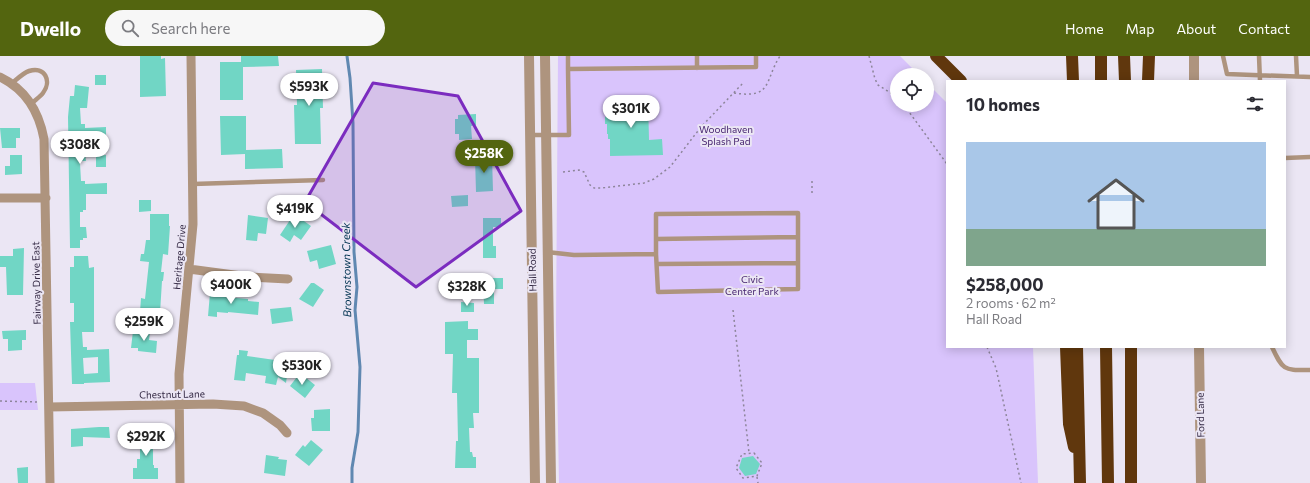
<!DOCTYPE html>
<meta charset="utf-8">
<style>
:root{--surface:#fff;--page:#f7f7f7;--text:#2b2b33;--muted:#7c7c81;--line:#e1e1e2;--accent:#53650f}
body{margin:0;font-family:Commissioner,sans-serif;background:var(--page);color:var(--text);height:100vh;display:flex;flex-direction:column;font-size:15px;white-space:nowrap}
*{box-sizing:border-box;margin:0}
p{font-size:13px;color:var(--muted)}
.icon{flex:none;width:22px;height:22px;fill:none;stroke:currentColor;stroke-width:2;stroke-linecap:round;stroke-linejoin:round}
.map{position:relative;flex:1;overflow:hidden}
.side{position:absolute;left:946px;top:24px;width:340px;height:268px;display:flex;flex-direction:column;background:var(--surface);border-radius:0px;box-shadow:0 2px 10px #0003}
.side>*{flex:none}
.tools{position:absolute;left:890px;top:12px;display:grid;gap:8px}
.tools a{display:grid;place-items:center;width:44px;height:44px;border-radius:50%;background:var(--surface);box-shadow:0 2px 10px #0003;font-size:20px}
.price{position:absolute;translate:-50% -34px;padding:0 9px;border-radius:14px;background:#fff;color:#222;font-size:13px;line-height:26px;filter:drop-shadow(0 1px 2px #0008)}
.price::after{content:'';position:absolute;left:50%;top:24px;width:12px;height:9px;margin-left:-6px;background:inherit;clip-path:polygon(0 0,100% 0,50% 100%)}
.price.on{background:var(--accent);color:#fff}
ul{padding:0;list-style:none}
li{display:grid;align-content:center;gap:8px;height:212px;padding:0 20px}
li+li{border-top:1px solid var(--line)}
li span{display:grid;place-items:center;height:124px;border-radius:0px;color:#555}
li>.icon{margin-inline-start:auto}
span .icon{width:72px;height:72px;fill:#fffc;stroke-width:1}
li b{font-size:17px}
h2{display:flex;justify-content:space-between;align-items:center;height:48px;padding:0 20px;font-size:17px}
header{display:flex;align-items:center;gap:24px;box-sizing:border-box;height:56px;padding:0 20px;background:var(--accent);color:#fff}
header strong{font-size:19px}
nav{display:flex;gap:22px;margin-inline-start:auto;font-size:14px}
.search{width:280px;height:36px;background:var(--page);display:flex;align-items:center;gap:10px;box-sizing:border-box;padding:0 14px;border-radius:22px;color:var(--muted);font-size:15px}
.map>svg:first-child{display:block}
</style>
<header>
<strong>Dwello</strong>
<div class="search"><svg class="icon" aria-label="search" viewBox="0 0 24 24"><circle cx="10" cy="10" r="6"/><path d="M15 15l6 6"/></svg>Search here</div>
<nav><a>Home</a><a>Map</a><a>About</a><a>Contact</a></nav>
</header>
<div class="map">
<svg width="1310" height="427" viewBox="0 0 1310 427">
<rect width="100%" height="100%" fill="#ebe6f4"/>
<!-- green -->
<path fill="#d9c4fc" d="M558,0h342l19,19h-22v30h30v-22l20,20v244h86l5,136h-479l-3,-158z
M0,327h35l3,27h-38z"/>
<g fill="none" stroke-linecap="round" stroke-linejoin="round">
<!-- stream -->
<path stroke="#6088b1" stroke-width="3" d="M347,0l3,22 3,45 1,129 3,35 -2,23 5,57 -2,65 -6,36v15"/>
</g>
<!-- building -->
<path fill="#71d6c5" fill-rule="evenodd" d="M140,0h21v3l4,-1 1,38 -26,1z
M241,0h37l1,10 -36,1v33h-23v-38h21z
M322,13l1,39h-3l1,36h-26l-1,-39h3l-1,-35z
M95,19h11v10h-11z
M75,29l14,2 -2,21h-7l1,16h4v4l21,-1v12h-11v-4h-15l1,17h4l1,9h-5l-1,2 1,18h4v3l22,-1v11h-21v16h-3v2h-3v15h6l1,11h-4v2h-3v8h-10l-2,-131 2,-21h4z
M648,43l1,41 13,-1 1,16 -53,1v-17h-2v-5h-1v-10h-2v-7l4,-1v-16z
M476,58v11l-5,1 1,13 -13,1v-6h-4v-15h3v-4z
M220,60h26v34l36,-1 1,19 -38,1v-15l-24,1z
M0,72h20v10h-4v10h-14z
M10,99h12v19l-17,1v-9h5z
M106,99v12h-10v-11z
M475,101h17l1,34 -17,1z
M468,139v11l-16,1 -1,-11z
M139,144h12v11l-12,1z
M150,158h19v12h1l-2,29 -5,-1 -2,18h3l-1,9h-1l-2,32 -4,-1 -1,10 -10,-1 1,-8 -6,-1 1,-14 4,1 4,-37 -9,-1 1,-7h3l2,-14h4z
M294,158l17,12 -10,14 -7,-5 -4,7 -10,-7z
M248,159l20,3 -2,16 -8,-1 -1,8 -11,-1z
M483,162h18v9h-8v19h3v12h-13z
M331,189l5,19 -17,5 -2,-9 -7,2 -3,-11z
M24,192l-1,47h-16l-1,-28h-6v-11h13v-7z
M74,200h14l1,12 5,-1v65h-12l1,15h4v3l22,-1 1,33 -26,1v1h-12l-2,-62h4v-19h-4v-36h4zM98,301v16l-14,1 -1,-16z
M488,222h15v11h-9v15h-10l-1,-20h5z
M311,227h3l10,7 -11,17 -14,-8z
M210,237l15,1v3l23,2v2l11,1 -1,13 -30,-3v1l-11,-1v5l-9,-1z
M461,246l13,1v9h-13z
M291,251l2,14 -21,3 -2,-15z
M468,265v8h10v11h-11v18h12v55h-6l1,15h-5l1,24h2l1,5h3v11h-21l1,-27h2l-1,-48h-5l1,-39h-8v-32z
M26,274v10h-4v10l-14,1v-12h-5l-1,-8z
M133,275l17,1 -1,8 8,1 -1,12 -18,-2v-3h-7z
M239,294l9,1 -1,5 42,6 -3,21 -8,-6 -2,8 -11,-2 1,-7 -20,-3 -1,8 -11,-1 3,-25h2z
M300,317l15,12 -10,13 -15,-12z
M330,353v22h-18l-1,-13h3v-8z
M99,371h10l1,11 -27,-1v9l-12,1v-18z
M140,372h12l1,12h3v7h-3v18h1v3h4v11h-25v-11h4v-9h3z
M311,384l12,10 -14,16 -14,-11 8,-10 2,2z
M266,399l13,2 -1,2 9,1 -2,16 -21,-3z
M753,400l7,8 -4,10 -11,2 -6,-8 3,-10z
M28,411v16h-10l-1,-15z"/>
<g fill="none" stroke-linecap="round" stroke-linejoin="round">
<!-- path -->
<path stroke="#8d859a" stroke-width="1.5" stroke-dasharray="2 3" stroke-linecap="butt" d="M869,0l6,23 3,6 19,12
M734,37c39,6 30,-12 46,-37
M904,49l43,59
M563,116l16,-2 5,2 6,13 4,3h8l42,-5 10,-4 16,-12 31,-40 43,-45
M812,125v14
M733,254l16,143
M987,291l9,21 25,115
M0,345l38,1
M754,397l8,10 -5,13 -14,2 -7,-10 6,-14z
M757,421l1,6"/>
<!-- service -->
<path stroke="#ae947e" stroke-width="4.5" d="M568,0v13l188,-2v-11
M1223,0l4,18 83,3
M1259,0l1,25
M1296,0l1,20
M697,12v-12
M11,28c5,-4 12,-11 18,-13 16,-5 23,10 14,22 -3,4 -8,7 -12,11
M531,79h38l-1,-66
M1285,102l25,-1
M193,128l130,-4
M656,183l142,-2
M547,196l27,3 82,-1v-40l142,-1v76l-140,3 -2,-38
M657,208l141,-1
M1272,291c11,24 12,23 38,23"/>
<!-- minor -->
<path stroke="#ae947e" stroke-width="9" d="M0,21c25,12 39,35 44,62l6,344
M0,142h46
M189,213l60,8 39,2
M49,351l164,-3 31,2 19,7 17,12 7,8
M180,427l-1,-109 14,-150 -2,-168"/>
<!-- tertiary -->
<path stroke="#ae947e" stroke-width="10" d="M529,0l6,427
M545,0l6,427
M1194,0v25
M1199,291l2,136"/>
<!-- motorway -->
<path stroke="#60370d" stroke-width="12" d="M936,0l25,25
M1072,0l1,25
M1101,0v25
M1124,0l1,25
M1148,25l1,-25
M1066,291l3,77 5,23
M1077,291l3,136
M1106,291l2,136
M1131,291v136"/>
</g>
<!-- marked area -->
<path fill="#7b2cbf" fill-opacity="0.2" stroke="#7b2cbf" stroke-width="3" stroke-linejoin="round" d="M373,27l85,13 63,115 -105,76 -111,-85z"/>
<g text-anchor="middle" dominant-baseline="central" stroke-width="4" stroke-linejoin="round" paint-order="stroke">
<!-- park labels -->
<g font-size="10" fill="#492771" stroke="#ebe6f4">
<text x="726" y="73">Woodhaven<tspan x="726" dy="12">Splash Pad</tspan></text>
<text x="752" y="223">Civic<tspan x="752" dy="12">Center Park</tspan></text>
</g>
<!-- street labels -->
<g font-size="10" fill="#352a45" stroke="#ebe6f4">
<text transform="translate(179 201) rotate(-85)">Heritage Drive</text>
<text transform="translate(532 214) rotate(-91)">Hall Road</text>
<text transform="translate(36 227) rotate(-91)">Fairway Drive East</text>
<text transform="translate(172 338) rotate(-1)">Chestnut Lane</text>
<text transform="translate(1200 359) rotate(-91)">Ford Lane</text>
</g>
<!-- water labels -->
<g font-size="11" font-style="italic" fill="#003351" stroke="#ebe6f4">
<text transform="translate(346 214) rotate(-91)">Brownstown Creek</text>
</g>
</g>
</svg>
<div class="tools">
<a><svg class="icon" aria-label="locate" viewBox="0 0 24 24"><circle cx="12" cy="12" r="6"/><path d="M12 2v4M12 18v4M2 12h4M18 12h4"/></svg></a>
</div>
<b class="price" style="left:309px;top:51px">$593K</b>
<b class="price" style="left:631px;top:73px">$301K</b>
<b class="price" style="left:80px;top:109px">$308K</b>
<b class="price on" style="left:484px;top:118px">$258K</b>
<b class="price" style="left:295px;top:173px">$419K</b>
<b class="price" style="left:231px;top:249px">$400K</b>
<b class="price" style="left:467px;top:251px">$328K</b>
<b class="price" style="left:144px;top:286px">$259K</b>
<b class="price" style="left:302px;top:330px">$530K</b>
<b class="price" style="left:146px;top:401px">$292K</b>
<section class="side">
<h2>10 homes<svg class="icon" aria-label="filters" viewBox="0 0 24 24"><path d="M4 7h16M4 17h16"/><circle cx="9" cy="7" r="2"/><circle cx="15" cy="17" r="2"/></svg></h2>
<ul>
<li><span style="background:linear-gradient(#a9c7e8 70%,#7fa58c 0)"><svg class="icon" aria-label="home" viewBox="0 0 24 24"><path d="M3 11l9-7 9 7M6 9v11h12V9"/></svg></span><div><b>$258,000</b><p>2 rooms · 62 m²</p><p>Hall Road</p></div></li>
</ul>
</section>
</div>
